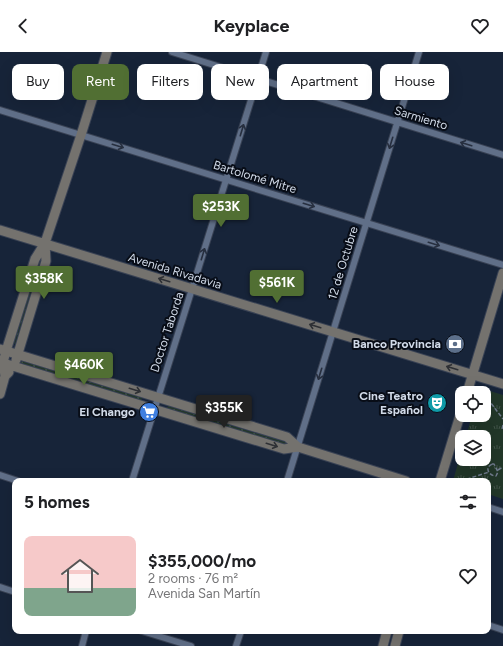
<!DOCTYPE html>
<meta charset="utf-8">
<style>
:root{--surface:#fff;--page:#f2f2f2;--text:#202124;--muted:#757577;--line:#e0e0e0;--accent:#516f33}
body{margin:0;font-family:Figtree,sans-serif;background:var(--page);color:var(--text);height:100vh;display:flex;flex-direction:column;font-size:15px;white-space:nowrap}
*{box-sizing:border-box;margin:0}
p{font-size:13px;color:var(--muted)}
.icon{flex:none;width:22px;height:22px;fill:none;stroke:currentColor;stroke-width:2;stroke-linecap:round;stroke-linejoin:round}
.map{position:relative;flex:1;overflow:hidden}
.details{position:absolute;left:12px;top:426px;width:479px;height:156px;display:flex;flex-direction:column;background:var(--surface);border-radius:8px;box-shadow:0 4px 16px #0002}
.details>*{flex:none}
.banner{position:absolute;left:12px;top:12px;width:479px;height:36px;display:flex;gap:8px}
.buttons{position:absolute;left:455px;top:334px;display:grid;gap:8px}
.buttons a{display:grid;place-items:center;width:36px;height:36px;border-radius:8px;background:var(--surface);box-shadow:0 4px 16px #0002;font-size:20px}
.price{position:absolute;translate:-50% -34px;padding:0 9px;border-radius:4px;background:var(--accent);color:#fff;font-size:13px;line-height:26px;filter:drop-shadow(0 1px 2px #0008)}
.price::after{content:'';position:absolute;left:50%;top:24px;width:12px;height:9px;margin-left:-6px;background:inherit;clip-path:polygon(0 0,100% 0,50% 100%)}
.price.active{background:#222;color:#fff}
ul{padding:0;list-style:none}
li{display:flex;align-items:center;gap:12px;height:100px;padding:0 12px}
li+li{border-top:1px solid var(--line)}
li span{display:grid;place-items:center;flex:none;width:112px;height:80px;border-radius:8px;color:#555}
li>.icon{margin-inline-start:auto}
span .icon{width:48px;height:48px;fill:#fffc;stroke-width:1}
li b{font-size:17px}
h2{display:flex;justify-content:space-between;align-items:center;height:48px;padding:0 12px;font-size:17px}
.pill{padding:0 14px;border-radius:8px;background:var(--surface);box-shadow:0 4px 16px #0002;font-size:14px;line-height:36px}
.pill.active{background:var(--accent);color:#fff}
header{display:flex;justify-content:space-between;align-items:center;height:52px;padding:0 12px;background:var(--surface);font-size:18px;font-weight:700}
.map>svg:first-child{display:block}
</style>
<header><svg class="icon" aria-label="back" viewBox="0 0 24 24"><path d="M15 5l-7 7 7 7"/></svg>Keyplace<svg class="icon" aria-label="heart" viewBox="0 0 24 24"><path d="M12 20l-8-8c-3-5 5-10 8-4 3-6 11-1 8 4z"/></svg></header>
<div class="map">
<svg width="503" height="594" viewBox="0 0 503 594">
<defs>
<pattern id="grass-dots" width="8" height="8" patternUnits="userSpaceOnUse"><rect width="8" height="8" fill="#223729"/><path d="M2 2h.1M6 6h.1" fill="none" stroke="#415348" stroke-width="1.8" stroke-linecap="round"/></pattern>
<pattern id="park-tufts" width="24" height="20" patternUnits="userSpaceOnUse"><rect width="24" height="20" fill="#223729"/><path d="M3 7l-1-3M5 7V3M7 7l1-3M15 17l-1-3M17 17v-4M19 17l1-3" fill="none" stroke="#415348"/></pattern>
</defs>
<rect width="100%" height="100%" fill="#172439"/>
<!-- grass -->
<path fill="url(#grass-dots)" d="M39,210l1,1 -25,81h-1z
M22,309l120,37 -1,2 -120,-37z
M168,354l120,37 -1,2 -120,-37z"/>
<!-- park -->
<path fill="url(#park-tufts)" d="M480,336l23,7v104l-15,-5v-13h-35l9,-32v10h22v-22h-18l6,-22h12v-22h-6z"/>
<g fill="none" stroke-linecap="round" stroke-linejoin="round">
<!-- street casing -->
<g stroke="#394254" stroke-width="8">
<path id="street" d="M172,0l331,103
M0,58l503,155
M0,423l18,6
M132,429l134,-429
M287,429l132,-429
M488,455l15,5
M0,535l15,5
M488,573l15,5
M142,579l49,15
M82,594l4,-15
M236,594l5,-15"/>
</g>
<!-- secondary casing -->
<g stroke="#394254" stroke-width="11">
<path id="secondary" d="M0,178l503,154
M0,297l287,88 11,10 108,34
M16,308l30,-99 -1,-18
M0,310l284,87 14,-2
M5,324l-2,-13 3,-12 29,-92 10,-16 36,-108 26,-83
M467,341l36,-120
M0,342l5,-18 4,-4
M440,429l22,-72
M383,594l4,-15
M395,594l4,-15"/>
</g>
<!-- path -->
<path stroke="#6f7a8c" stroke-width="1.5" stroke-dasharray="4 2" stroke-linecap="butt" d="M480,336l3,5
M484,342l19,25
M503,373l-1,4 1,1
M492,412h2l4,8 -2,4c-5,0 -9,-4 -8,-9z
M498,418l5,-3
M461,429l28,-9"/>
<!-- street -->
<use href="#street" stroke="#606f88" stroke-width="6"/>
<!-- secondary -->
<use href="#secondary" stroke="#74726e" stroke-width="9"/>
</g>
<!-- one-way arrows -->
<defs><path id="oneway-shaft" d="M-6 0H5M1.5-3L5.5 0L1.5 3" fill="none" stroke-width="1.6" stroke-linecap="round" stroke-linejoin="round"/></defs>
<g stroke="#272f3f">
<use href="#oneway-shaft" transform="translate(242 78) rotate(-73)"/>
<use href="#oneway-shaft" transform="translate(391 91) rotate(107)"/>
<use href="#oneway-shaft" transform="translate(466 92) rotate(-163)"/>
<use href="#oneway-shaft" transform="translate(118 94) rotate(17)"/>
<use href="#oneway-shaft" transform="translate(309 153) rotate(17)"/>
<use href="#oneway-shaft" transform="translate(434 192) rotate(17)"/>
<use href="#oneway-shaft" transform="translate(203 202) rotate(-73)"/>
<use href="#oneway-shaft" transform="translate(320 322) rotate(107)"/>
</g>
<g stroke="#2e3035">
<use href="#oneway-shaft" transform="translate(164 228) rotate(-163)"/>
<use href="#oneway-shaft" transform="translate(315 274) rotate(-163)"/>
<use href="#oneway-shaft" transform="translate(452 316) rotate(-163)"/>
<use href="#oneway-shaft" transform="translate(135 338) rotate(17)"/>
<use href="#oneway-shaft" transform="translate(272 393) rotate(17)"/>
</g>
<!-- icons -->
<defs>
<g id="bank-disc" transform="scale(1)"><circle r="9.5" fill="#5c6f8a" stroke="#080d17"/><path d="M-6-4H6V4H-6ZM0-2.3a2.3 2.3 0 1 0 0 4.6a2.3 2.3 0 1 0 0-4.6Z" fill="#fff"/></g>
<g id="theatre-disc" transform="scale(1)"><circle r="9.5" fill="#0f9aa8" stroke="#080d17"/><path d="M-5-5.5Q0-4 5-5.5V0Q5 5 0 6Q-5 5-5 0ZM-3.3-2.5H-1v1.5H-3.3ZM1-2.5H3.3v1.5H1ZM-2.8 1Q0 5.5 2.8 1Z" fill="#fff"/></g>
<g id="supermarket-disc" transform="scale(1)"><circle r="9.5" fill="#3f7fe0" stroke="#080d17"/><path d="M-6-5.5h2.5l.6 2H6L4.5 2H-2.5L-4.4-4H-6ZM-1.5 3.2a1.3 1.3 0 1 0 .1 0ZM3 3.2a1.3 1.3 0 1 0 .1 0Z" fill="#fff"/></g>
</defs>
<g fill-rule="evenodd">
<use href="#bank-disc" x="455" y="292"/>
<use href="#theatre-disc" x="437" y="351"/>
<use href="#supermarket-disc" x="149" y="360"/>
</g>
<g text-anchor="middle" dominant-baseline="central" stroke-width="4" stroke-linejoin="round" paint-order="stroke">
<!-- street labels -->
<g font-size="12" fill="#d1dae8" stroke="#080d17">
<text transform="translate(421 66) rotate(17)">Sarmiento</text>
<text transform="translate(255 125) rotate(17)">Bartolomé Mitre</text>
<text transform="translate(343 211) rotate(-73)">12 de Octubre</text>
<text transform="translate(175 219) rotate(17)">Avenida Rivadavia</text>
<text transform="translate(167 280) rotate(-72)">Doctor Taborda</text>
</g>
<!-- poi labels -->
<g font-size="12" font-weight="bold" fill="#d1dae8" stroke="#080d17" text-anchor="end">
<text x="441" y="292">Banco Provincia</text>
<text x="423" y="344">Cine Teatro<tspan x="423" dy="14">Español</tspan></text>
<text x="135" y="360">El Chango</text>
</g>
</g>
</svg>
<div class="buttons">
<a><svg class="icon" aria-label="locate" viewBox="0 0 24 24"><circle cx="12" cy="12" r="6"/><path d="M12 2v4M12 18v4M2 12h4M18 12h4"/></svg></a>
<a><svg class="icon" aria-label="layers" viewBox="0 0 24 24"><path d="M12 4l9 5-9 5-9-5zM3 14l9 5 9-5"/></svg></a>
</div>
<b class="price" style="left:221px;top:176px">$253K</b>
<b class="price" style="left:44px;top:248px">$358K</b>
<b class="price" style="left:277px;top:252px">$561K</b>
<b class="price" style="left:84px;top:334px">$460K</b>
<b class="price active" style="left:224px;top:377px">$355K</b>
<div class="banner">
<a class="pill">Buy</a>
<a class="pill active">Rent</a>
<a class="pill">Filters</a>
<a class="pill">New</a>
<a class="pill">Apartment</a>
<a class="pill">House</a>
</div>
<section class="details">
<h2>5 homes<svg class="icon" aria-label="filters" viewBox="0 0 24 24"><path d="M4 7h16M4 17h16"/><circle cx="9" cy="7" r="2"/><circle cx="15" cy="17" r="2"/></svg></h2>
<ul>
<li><span style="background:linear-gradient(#f6c9c9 65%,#7fa58c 0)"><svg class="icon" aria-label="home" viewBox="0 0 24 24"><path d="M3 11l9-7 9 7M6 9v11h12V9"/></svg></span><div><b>$355,000/mo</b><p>2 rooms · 76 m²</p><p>Avenida San Martín</p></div><svg class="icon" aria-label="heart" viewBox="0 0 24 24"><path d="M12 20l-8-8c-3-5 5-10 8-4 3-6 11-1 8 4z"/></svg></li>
</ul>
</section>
</div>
